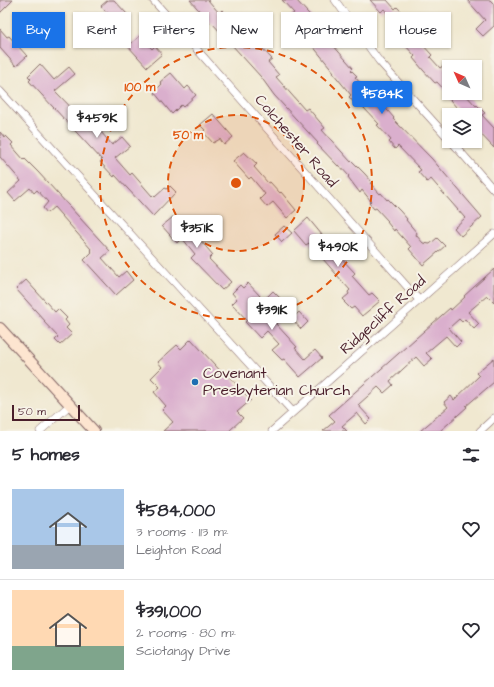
<!DOCTYPE html>
<meta charset="utf-8">
<style>
:root{--surface:#fff;--page:#f7f7f7;--text:#2b2b33;--muted:#7c7c81;--line:#e1e1e2;--accent:#1a73e8}
body{margin:0;font-family:"Architects Daughter",sans-serif;background:var(--page);color:var(--text);height:100vh;display:flex;flex-direction:column;font-size:15px;white-space:nowrap}
*{box-sizing:border-box;margin:0}
p{font-size:13px;color:var(--muted)}
.icon{flex:none;width:22px;height:22px;fill:none;stroke:currentColor;stroke-width:2;stroke-linecap:round;stroke-linejoin:round}
.map{position:relative;height:431px;overflow:hidden}
.sheet{display:flex;flex-direction:column;background:var(--surface);flex:1}
.sheet>*{flex:none}
.top-card{position:absolute;left:12px;top:12px;width:470px;height:36px;display:flex;gap:8px}
.needle{width:26px;rotate:315deg}
.fabs{position:absolute;left:442px;top:60px;display:grid;gap:8px}
.fabs a{display:grid;place-items:center;width:40px;height:40px;border-radius:0px;background:var(--surface);box-shadow:0 1px 3px #0004;font-size:20px}
.scale{position:absolute;left:12px;bottom:10px;width:68px;box-sizing:border-box;padding-left:4px;border:2px solid #4a1f2b;border-top:0;font-size:11px;line-height:14px;white-space:nowrap;color:#4a1f2b;-webkit-text-stroke:3px #f7f3e8;paint-order:stroke}
.price{position:absolute;translate:-50% -34px;padding:0 9px;border-radius:4px;background:#fff;color:#222;font-size:13px;line-height:26px;filter:drop-shadow(0 1px 2px #0008)}
.price::after{content:'';position:absolute;left:50%;top:24px;width:12px;height:9px;margin-left:-6px;background:inherit;clip-path:polygon(0 0,100% 0,50% 100%)}
.price.current{background:var(--accent);color:#fff}
ul{padding:0;list-style:none}
li{display:flex;align-items:center;gap:12px;height:100px;padding:0 12px}
li+li{border-top:1px solid var(--line)}
li span{display:grid;place-items:center;flex:none;width:112px;height:80px;border-radius:0px;color:#555}
li>.icon{margin-inline-start:auto}
span .icon{width:48px;height:48px;fill:#fffc;stroke-width:1}
li b{font-size:17px}
h2{display:flex;justify-content:space-between;align-items:center;height:48px;padding:0 12px;font-size:17px}
.tag{padding:0 14px;border-radius:0px;background:var(--surface);box-shadow:0 1px 3px #0004;font-size:14px;line-height:36px}
.tag.current{background:var(--accent);color:#fff}
.map>svg:first-child{display:block}
</style>
<div class="map">
<svg width="494" height="431" viewBox="0 0 494 431">
<rect width="100%" height="100%" fill="#f7f3e8"/>
<filter id="ink" filterUnits="userSpaceOnUse"><feTurbulence type="fractalNoise" baseFrequency=".025" numOctaves="2"/><feDisplacementMap in="SourceGraphic" scale="8" xChannelSelector="R" yChannelSelector="G"/><feConvolveMatrix kernelMatrix="1 2 1 2 8 2 1 2 1" color-interpolation-filters="sRGB"/></filter>
<filter id="wash" filterUnits="userSpaceOnUse"><feTurbulence type="fractalNoise" baseFrequency=".012" numOctaves="4" result="noise"/><feDisplacementMap in="SourceGraphic" scale="16" xChannelSelector="R" yChannelSelector="G"/><feGaussianBlur stdDeviation="0.9" result="paint"/><feColorMatrix in="noise" values="0 0 0 0 0 0 0 0 0 0 0 0 0 0 0 0 0 1.4 0 .05"/><feComposite in="paint" operator="in"/></filter>
<g filter="url(#wash)">
<rect width="100%" height="100%" fill="#f0e8d0"/>
<g id="blocks">
<!-- building -->
<path fill="#daafcd" d="M0,0h13l-13,13z
M108,0h6l13,14 -2,1 5,6 -8,7 -21,-22z
M190,0h18l11,13 3,-3 7,8 -3,2 10,10 1,-1 11,13 7,-7 8,9 -3,2 12,13 -4,3 11,13 -3,2 29,33 3,-2 17,20 -3,2 29,32 1,-1 13,13 7,8 -2,1 10,11 1,-1 6,7 1,-1 12,12 7,8 -1,1 11,13 -1,2 7,8 7,1 7,-6 8,8 -22,19 -14,-16 2,-2 -16,-18 -1,2 -7,-9 1,-1 -12,-13 -2,1 -5,-6 2,-2 -9,-11 -2,3 -12,-16 1,-1 -10,-11 -1,1 -21,-22 1,-1 -44,-48 -13,-18 -49,-54 -1,1z
M282,0h14l23,25 -2,2 36,41 -2,2 6,6 -2,1 12,14 2,-1 6,6 19,22 -1,1 39,40 50,58 -21,19 -7,-8 11,-10 -34,-39 -4,3 -9,-10 3,-2 -23,-24 -3,3 -6,-7 2,-2 -14,-15 2,-1 -16,-17 -3,-3 -3,2 -8,-9 2,-2 -18,-22 1,-1 -45,-55 5,-4z
M370,0h17l8,9 2,-2 19,20 -5,5 21,23 -2,2 10,11 3,-2 6,7v20h15l12,13 1,-1 8,8 -3,2 12,13v20l-19,-20v-13h-12l-19,-22h3l-10,-11 -2,1 -12,-13 -10,-12 2,-2 -24,-26 6,-6 -13,-15 -3,3z
M467,0h23l4,4v22l-11,10 -7,-7 9,-9z
M0,29l7,8 2,-1 18,20 -11,10 -16,-18z
M140,36l12,13 3,-3 7,8 -15,13 -19,-21z
M40,64l14,16 15,-13 6,7 -20,17 36,37 1,-1 2,2 2,-3 16,19 10,-8 8,9 -15,12 15,17 2,-2 20,23 1,-1 2,2 10,-9 2,1 3,-3 6,6 -23,24 -38,-41 -1,2 -14,-15 2,-2 -73,-79 2,-2 -3,-3z
M171,73l14,16 3,-3 8,9 -13,12 -2,-2 -9,9 -18,-22 8,-8 -2,-2z
M213,114l20,23 -9,8 -4,-6 -7,4 -10,-11 2,-2 -5,-5z
M0,132l5,6 1,-2 7,7 -2,2 13,15 1,-1 13,13 72,79 -8,7 17,19 7,-6 7,9 -17,15 -32,-35 8,-8 -2,-2 1,-1 -37,-42 -7,6 -4,-5 5,-6 -11,-12 -3,3 -4,-5 -15,13 -7,-8 13,-12 -21,-24z
M244,152l13,12 -3,3 14,16 2,-1 10,11 1,-1 15,18 -9,8 -14,-16 -6,5 -7,-8 5,-5 -4,-5 -10,-12 -2,2 -16,-18z
M173,217l12,13 15,-12 5,6 -11,9 19,22 -4,4 22,23 -9,8 -31,-32 4,-4 -13,-16 -5,5 -15,-17z
M308,218l19,23 -1,1 29,31 -3,3 17,19 3,-2 8,8 -18,15 -8,-9 -3,2 -7,-7 1,-1 -2,-2 6,-5 -1,-2 2,-2 -41,-47 -3,2 -12,-14z
M284,226l8,7 -10,9 -7,-8z
M494,269v34l-7,-7 -19,16 11,12 -5,5 -9,-10 -3,3 -3,-3 -10,9 12,14 -5,5 -10,-11 -20,17 6,6 -8,7 -8,-9 -26,24 3,4 -9,8 -6,-6 -20,18 13,14 -5,5 -9,-11 -15,13 5,5h-24l12,-10 -6,-6 121,-107 1,2 14,-13 -1,-1z
M26,280l29,32 3,-3 9,9 -2,2 4,5 -3,3 6,6 -12,11 -5,-5 3,-3 -14,-15 1,-1 -29,-32z
M248,283l12,13 -10,9 14,15 7,-6 7,8 -2,2 21,23 -2,1 10,11 10,-9 7,8 -22,19 -16,-18 -2,1 -10,-10 7,-6 -12,-13 -7,7 -15,-16 2,-2 -15,-16 5,-5 -5,-6 8,-8 3,3z
M273,291l8,8 -8,7 -7,-8z
M299,312l9,10 -7,7 -9,-10z
M191,339l35,38 2,-2 23,25 -14,12 6,6 -14,13h-66l10,-9 -11,-12 4,-4 -12,-14 6,-5 -9,-9 11,-11 -4,-5 19,-17 4,4z
M494,358v24l-28,24 1,1 -27,24h-20l28,-24 -4,-5 7,-6 3,4 25,-24 -3,-3z"/>
</g>
</g>
<g filter="url(#ink)">
<use href="#blocks" fill-opacity="0" stroke="#846565" stroke-width="1"/>
<g fill="none" stroke-linecap="round" stroke-linejoin="round">
<!-- street casing -->
<g stroke="#846565" stroke-width="8">
<path id="street" d="M153,0l266,300
M335,0l44,61 70,78
M0,91l293,321
M451,141l43,49
M40,431l30,-26
M272,431l222,-197
M480,431l14,-13"/>
</g>
<!-- secondary casing -->
<g stroke="#846565" stroke-width="12">
<path id="secondary" d="M0,328l94,103"/>
</g>
<!-- street -->
<use href="#street" stroke="#fff" stroke-width="7"/>
<!-- secondary -->
<use href="#secondary" stroke="#fde5d0" stroke-width="10"/>
</g>
</g>
<!-- distance rings -->
<circle cx="236" cy="183" r="68" fill="#e0560e" fill-opacity=".12"/>
<g fill="none" stroke="#e0560e" stroke-width="2" stroke-dasharray="7 5">
<circle cx="236" cy="183" r="68"/>
<circle cx="236" cy="183" r="136"/>
</g>
<!-- markers -->
<circle fill="#1f6fb2" stroke="#f7f3e8" stroke-width="1.5" cx="195" cy="382" r="4"/>
<g text-anchor="middle" dominant-baseline="central" stroke-width="4" stroke-linejoin="round" paint-order="stroke">
<!-- street labels -->
<g font-size="15" fill="#4a1f2b" stroke="#f7f3e8">
<text transform="translate(296 141) rotate(49)">Colchester Road</text>
<text transform="translate(383 315) rotate(-42)">Ridgecliff Road</text>
</g>
<!-- poi labels -->
<g font-size="15" fill="#4a1f2b" stroke="#f7f3e8" text-anchor="start">
<text x="203" y="373">Covenant<tspan x="203" dy="17">Presbyterian Church</tspan></text>
</g>
</g>
<circle cx="236" cy="183" r="6" fill="#e0560e" stroke="#f7f3e8" stroke-width="2"/>
<g font-size="12" text-anchor="middle" font-weight="bold" fill="#e0560e" stroke="#f7f3e8" stroke-width="4" stroke-linejoin="round" paint-order="stroke">
<text x="140" y="91">100 m</text>
<text x="188" y="139">50 m</text>
</g>
</svg>
<div class="fabs">
<a><svg class="needle" viewBox="-14 -14 28 28"><path d="M0-13l5 13h-10z" fill="#e53935"/><path d="M0 13l5-13h-10z" fill="#7c7c81"/></svg></a>
<a><svg class="icon" aria-label="layers" viewBox="0 0 24 24"><path d="M12 4l9 5-9 5-9-5zM3 14l9 5 9-5"/></svg></a>
</div>
<div class="scale">50 m</div>
<b class="price current" style="left:382px;top:115px">$584K</b>
<b class="price" style="left:97px;top:139px">$459K</b>
<b class="price" style="left:197px;top:249px">$351K</b>
<b class="price" style="left:338px;top:268px">$490K</b>
<b class="price" style="left:272px;top:331px">$391K</b>
<div class="top-card">
<a class="tag current">Buy</a>
<a class="tag">Rent</a>
<a class="tag">Filters</a>
<a class="tag">New</a>
<a class="tag">Apartment</a>
<a class="tag">House</a>
</div>
</div>
<section class="sheet">
<h2>5 homes<svg class="icon" aria-label="filters" viewBox="0 0 24 24"><path d="M4 7h16M4 17h16"/><circle cx="9" cy="7" r="2"/><circle cx="15" cy="17" r="2"/></svg></h2>
<ul>
<li><span style="background:linear-gradient(#a9c7e8 70%,#9aa5b1 0)"><svg class="icon" aria-label="home" viewBox="0 0 24 24"><path d="M3 11l9-7 9 7M6 9v11h12V9"/></svg></span><div><b>$584,000</b><p>3 rooms · 113 m²</p><p>Leighton Road</p></div><svg class="icon" aria-label="heart" viewBox="0 0 24 24"><path d="M12 20l-8-8c-3-5 5-10 8-4 3-6 11-1 8 4z"/></svg></li>
<li><span style="background:linear-gradient(#ffd9b3 70%,#7fa58c 0)"><svg class="icon" aria-label="home" viewBox="0 0 24 24"><path d="M3 11l9-7 9 7M6 9v11h12V9"/></svg></span><div><b>$391,000</b><p>2 rooms · 80 m²</p><p>Sciotangy Drive</p></div><svg class="icon" aria-label="heart" viewBox="0 0 24 24"><path d="M12 20l-8-8c-3-5 5-10 8-4 3-6 11-1 8 4z"/></svg></li>
</ul>
</section>
